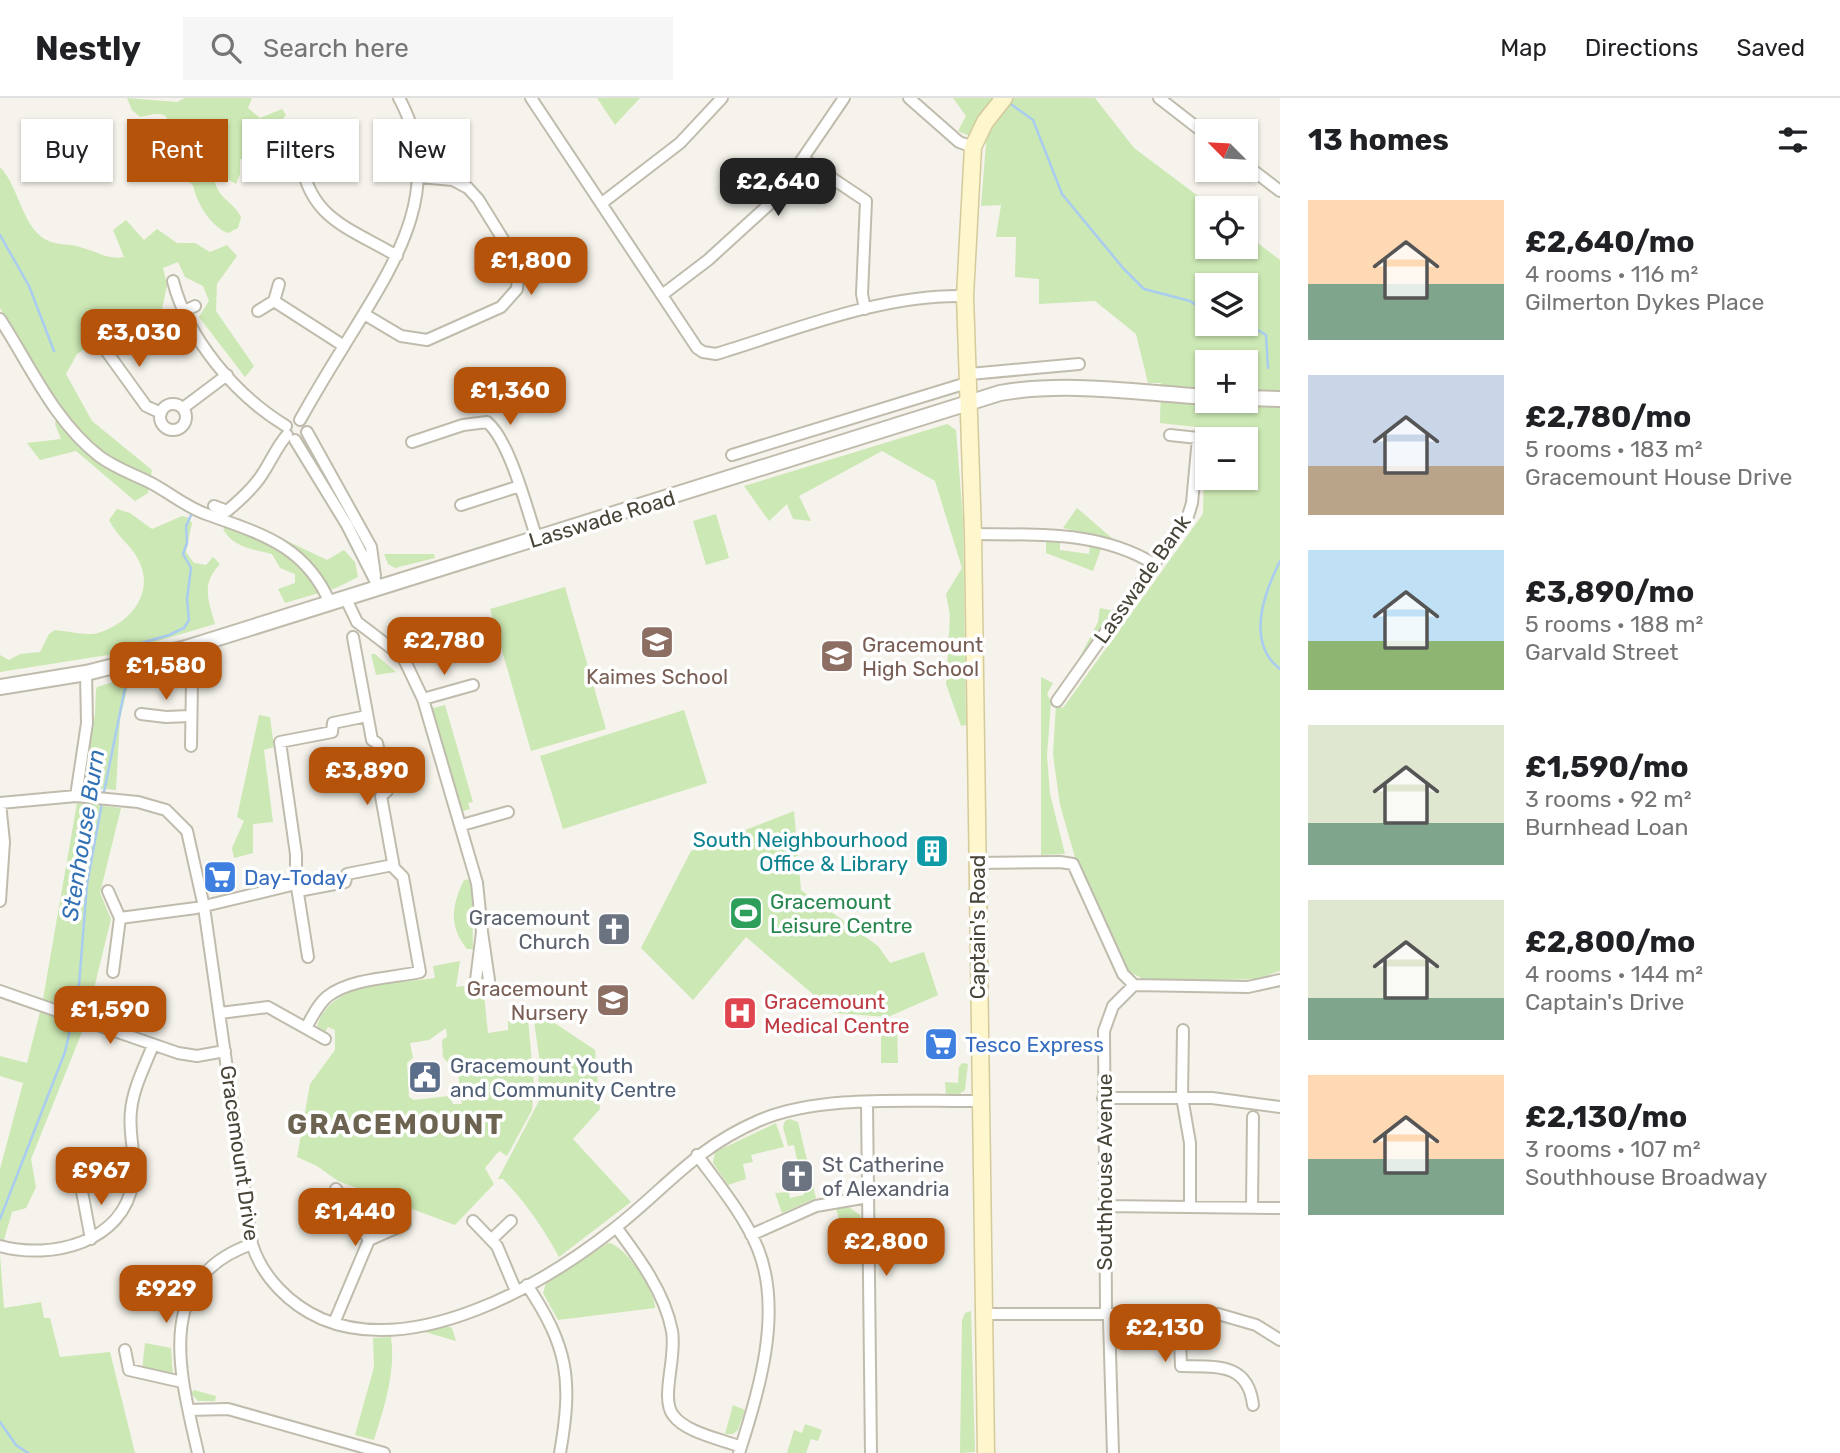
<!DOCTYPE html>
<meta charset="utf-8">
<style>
:root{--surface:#fff;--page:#f6f6f6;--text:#202124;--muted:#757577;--line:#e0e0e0;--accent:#b45309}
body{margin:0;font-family:Rubik,sans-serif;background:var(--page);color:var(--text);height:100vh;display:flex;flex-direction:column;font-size:26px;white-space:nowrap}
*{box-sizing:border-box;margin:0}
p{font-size:23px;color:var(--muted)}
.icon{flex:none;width:38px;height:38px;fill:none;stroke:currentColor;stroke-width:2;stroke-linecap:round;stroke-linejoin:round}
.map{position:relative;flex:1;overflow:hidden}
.sheet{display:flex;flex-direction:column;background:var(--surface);width:560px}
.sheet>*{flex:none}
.hud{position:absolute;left:21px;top:21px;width:665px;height:63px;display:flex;gap:14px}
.needle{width:46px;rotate:294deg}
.tools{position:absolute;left:1195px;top:21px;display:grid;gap:14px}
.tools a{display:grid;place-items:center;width:63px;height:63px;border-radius:0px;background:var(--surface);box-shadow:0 2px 5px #0004;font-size:35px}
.price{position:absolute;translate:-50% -60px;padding:0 16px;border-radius:14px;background:var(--accent);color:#fff;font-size:23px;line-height:46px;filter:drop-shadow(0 2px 4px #0008)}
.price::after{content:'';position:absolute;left:50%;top:42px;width:21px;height:16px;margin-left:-10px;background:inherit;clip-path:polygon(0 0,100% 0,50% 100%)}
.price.on{background:#222;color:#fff}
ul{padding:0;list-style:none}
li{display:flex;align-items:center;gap:21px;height:175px;padding:0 28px}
li span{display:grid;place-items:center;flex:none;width:196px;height:140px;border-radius:0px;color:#555}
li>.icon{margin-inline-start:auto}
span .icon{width:84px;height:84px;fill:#fffc;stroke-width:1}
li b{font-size:30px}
h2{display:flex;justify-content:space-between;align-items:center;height:84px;padding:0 28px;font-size:30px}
.tag{padding:0 24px;border-radius:0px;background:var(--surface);box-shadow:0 2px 5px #0004;font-size:24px;line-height:63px}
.tag.on{background:var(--accent);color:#fff}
header{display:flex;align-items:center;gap:42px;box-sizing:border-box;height:98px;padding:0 35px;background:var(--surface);border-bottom:2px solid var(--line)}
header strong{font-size:33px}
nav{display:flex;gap:38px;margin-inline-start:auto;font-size:24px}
.search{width:490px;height:63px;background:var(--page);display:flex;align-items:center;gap:18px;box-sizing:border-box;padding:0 24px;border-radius:0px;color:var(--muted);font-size:26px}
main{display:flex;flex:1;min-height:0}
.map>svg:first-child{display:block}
</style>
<header>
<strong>Nestly</strong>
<div class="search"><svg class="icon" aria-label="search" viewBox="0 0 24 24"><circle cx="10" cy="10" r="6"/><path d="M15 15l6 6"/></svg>Search here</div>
<nav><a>Map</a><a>Directions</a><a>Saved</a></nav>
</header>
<main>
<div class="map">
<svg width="1280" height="1355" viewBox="0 0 1280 1355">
<rect width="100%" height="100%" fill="#f5f3eb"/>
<!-- green -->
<path fill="#cce8b4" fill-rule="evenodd" d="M127,0l50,4 8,-4h67l-4,10 12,10 22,-9 4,6c-8,12 -22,18 -28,32l6,9 -3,4 -21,-1v15l-4,10 -20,-11 -2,5c4,22 19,23 27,39l-3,11 -10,5c-17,-6 -32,-31 -35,-48 -12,-9 -27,-24 -27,-40 -1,-8 6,-21 0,-28 -5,-6 -19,-1 -26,0l-8,-7z
M597,0h43l-25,27z
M953,0h142l39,50 80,60h-6v39h38v-13l34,26v711l-24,8 -109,2 -19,-10 -52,-110 -16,-56 -7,-50 3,-51 7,4 140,-194 2,-86 -45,-5 1,-40h-13l-12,-49 -41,-33 -56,3v-25l-24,-2 1,-40h-20l5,-32 -20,1 5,-63 -28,-12 8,-15zM1208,187h38v39h-38zM1208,264h38v39h-38zM1208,341h38v39h-38z
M0,69c20,20 22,65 51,75 10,3 22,2 32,6 15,4 25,12 41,9l-11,-27 13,-10 18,20 13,-11 20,14h18l15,9 17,-7 10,11 -20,28 -1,27 38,55 -9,11 -46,-60 10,-16 -6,-15 -18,-9 -7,-15 -15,6 4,17 -6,29 -41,22 -14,-1 -29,19 -11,20 26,47 60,49 -4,23 -13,8 -59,-50 -36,9 -13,-17 34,-4 -6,-15 5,-20 -23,-30 -37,-66z
M947,326l9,6 7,89 3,206 -5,1 -15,-42 4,-69 -4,-21 16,-26 -27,-87 -53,-30 -83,45 12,25 -18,-2 -6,-15 -18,17 -25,-35z
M1077,410l36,31 -50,-11z
M117,411l13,4 22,16 30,-13 5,1 5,6 -6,29 8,11 12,2 7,-8 7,7c-19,20 -12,35 -5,60l-101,30 -114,18v-17l9,5 11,-6 20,-2 9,-18 6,-4c12,1 32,6 43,3 30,-9 56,-37 42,-70 -8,-18 -23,-26 -31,-43z
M716,416l13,44 -23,7 -13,-44z
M239,420l88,42 17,-10 11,12 3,15 -22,11 -51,15 -7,-14 17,-6v-9l-15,-6 -8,-14c-20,-5 -38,-6 -49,-25z
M1046,444h14v8l29,4 1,-8 11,3 -8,22 -47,-18z
M384,456h50l1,4 -40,10 -7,-4z
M565,489l41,142 -75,22 -41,-142z
M1100,510l14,3 -43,63 27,-52z
M371,556h4l21,18 -20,3z
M130,579l-10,42 -4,71 -29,-3 -4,-7 12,-65 1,-25 1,-3z
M1041,579l12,6 -6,11 4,8 -4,54 3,38 15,60 -24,1z
M445,607l28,97 -5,1 2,6 -10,3 -30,-103z
M684,612l23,73 -144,46 -23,-73z
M259,617l11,2 4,30 -10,3 9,72 -20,2v29l-19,5 -2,-10 12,-27 -7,-4z
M77,705l44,5 -21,85 11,26 -23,94 -45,-14z
M794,713l7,79 77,56 12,17 34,-11 14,43 -50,22 -53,-4 -89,-76 -53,63 -52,-52 50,-97z
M472,781l1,70h-6c-19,-24 -15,-44 -3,-69z
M460,863l-4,26 15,-2 -2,10h15l4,38 20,-3v-9l20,-3 6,68 -2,24 -25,46 -8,-5 -14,17 9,16 -39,41 -117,-44 -21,-15 -20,-9 13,-73 25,-34v-20l-7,-3 -4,7 -7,-8c15,-46 78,-42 118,-48l-2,-12zM446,930l1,9 -5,3 1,17 6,7 8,1 5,39h-9l-4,-8 -35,4 -5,-3 -2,-34 6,-5 -3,-15 19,-3z
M532,910l63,42 5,59 -27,30 58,63 -72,55c-16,-29 -33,-54 -56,-78h-5l40,-76 1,-48z
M40,914l44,15 -53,132 5,28 -10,21 -14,4 -8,28 -4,-1v-70l23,-86 -23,-7v-20l27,7z
M881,927h16l1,38h-17z
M962,965l6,1 -3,26 -7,5 -12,1 -1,-14 13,1 1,-16z
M790,1021l8,3 18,76 -34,15 -7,-20 14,-1 1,6 14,-3v-6l8,-3 -3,-13 -9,1 -6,-29 -6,1 -5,-19 2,-6z
M776,1025l8,24 -33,8 2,7 -10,2 3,15 -18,6 -15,-22 2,-11z
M363,1101l22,13 2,12 -20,4 -9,-15v-9z
M849,1109l11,8 2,23 -17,1 -9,-30z
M608,1145c17,1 48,50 47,65l-97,12 -15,-27 3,-10z
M0,1156l4,54 37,-6 3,16h6l10,39 50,-5 25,101h-135z
M971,1213l4,141 -15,1 2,-133 3,-7z
M447,1228l5,2 4,13 -31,-9z
M391,1239c5,35 -7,70 -17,103l-19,-5 19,-68 -1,-29z
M145,1245l26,5 2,28 -31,-6z
M194,1292l22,6 -1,5h-17l-7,-8z
M733,1307l12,5 -7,20 -5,4h-8z
M805,1326l17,6 -4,11 -7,-2 -5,14h-19l7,-23 8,3z"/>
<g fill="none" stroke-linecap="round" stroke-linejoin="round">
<!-- stream -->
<path stroke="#a9ccf0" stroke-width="2.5" d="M1008,4l25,18 29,74 61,74 21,21 46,12 18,12
M0,137l29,51 25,65
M1246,225l20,12 2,33
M1280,463c-16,32 -34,82 0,108
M141,545l28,-8 15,-7 5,-8 -2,-21 4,-31 -8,-14 4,-11 -1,-17 6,-13
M103,699l24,-119
M78,900l9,-114 15,-81
M0,1121l65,-167 7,-31
M0,1324l16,23 12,8"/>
<!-- minor casing -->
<g stroke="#c0bcad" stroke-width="14">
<path id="minor" d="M531,0l166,250 6,4 13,2c79,-24 165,-60 249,-58
M909,0l50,44 14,5
M1159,0l49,38
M327,53l-25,14c10,55 50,64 95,91
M805,62l61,41 -4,93 3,15
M1246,67l34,26
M602,105l78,-60 42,-45
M173,183c15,58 62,114 113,145
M662,197l46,-35 67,-61 69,-101
M274,203l70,45
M258,213l16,-10 5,-17
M182,214l13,-6
M364,216l37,22 26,4 74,-33 16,-18 2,-24 -41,-66 -10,-11 -15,-8 -34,-3
M0,221c30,46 54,102 99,137 16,12 34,18 52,27 19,10 35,24 55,31 55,20 99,31 124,89
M102,247l44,61 15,7
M970,276l109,-10
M160 319a13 13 0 1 1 26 0a13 13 0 1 1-26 0Z
M183,310l44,-33
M300,322c14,-25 29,-50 44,-74 47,-77 105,-157 55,-248
M307,334l64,115 4,29
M295,342l52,85 32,63
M412,344l51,-17 24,-3c23,19 40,88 50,117
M732,357l238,-73
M461,407l59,-19
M214,408l13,5c12,-10 23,-20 32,-32 11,-15 16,-30 28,-44
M973,436c62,1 126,-4 181,30
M346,501l11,23 46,35 20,42 54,184 5,49
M186,550l6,33 -1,65
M423,601l50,-14
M1057,603l131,-185 4,-13 6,-65 -28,-3
M141,616l25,3 24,-1
M76,698l11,-73 -1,-50
M0,705l76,-7 62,6 28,8 21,21 17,76 48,337c10,33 38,61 70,75 94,39 221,-34 293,-91 52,-41 79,-79 143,-107 62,-27 155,-19 222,-20
M462,727l46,-13
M976,765l84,-1 13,2 50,110 11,11 114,2 32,-7
M297,789l11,70
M108,793l12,27
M298,793l47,-9 2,-8 46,-9
M0,803l4,-59 -4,-39
M482,834l7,48 -6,7 -7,-7z
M113,874l7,-54 76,-10 100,-24v-30l-16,-112 52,-10 1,-9 34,-7
M0,893l178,62 19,3 28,-5
M220,915l48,-6 57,32
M306,930c6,-11 12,-24 22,-32 24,-18 64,-18 92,-24l-17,-95 -9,-9 -13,-72 6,-5 -10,-48 -5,-3 -19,-103
M1183,932l-1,67 8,46v62
M1103,1000h109l68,9
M867,1005l4,350
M697,1057c22,30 47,60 61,94 25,63 1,143 -19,204
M80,1083l11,58
M336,1091l33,51 36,-16
M1104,1108l176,2
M1252,1108l1,-89
M473,1123l24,25 19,45
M616,1129c23,31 49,66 56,104 5,26 -12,67 1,84 13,18 48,24 68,32
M751,1137l65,-29 52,-9
M492,1141l19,-18
M0,1148c51,14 124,-3 133,-65 4,-23 -5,-47 -2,-70 2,-23 14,-45 22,-66
M527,1187c41,62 46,94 33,168
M982,1216h236l38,11 24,15
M1179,1216l2,52c35,1 67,-4 72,39
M334,1225l35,-83
M125,1252l4,20 53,12
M189,1312l39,-1 156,44
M198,1355c-18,-79 -46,-174 54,-209
M1113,1355l-4,-134 -3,-10 -2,-278 9,-25 21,-21"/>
</g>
<!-- tertiary casing -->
<g stroke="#c0bcad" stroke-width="18">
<path id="tertiary" d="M1246,300l34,1
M0,589l86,-14 100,-25 814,-255c68,-12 139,0 208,4"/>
</g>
<!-- secondary casing -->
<g stroke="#d4ca9b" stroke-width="19">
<path id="secondary" d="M986,1355l-13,-919 -8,-238 8,-149 12,-25 19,-24"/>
</g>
<!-- minor -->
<use href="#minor" stroke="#fff" stroke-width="10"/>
<!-- tertiary -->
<use href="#tertiary" stroke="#fff" stroke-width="14"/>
<!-- secondary -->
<use href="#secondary" stroke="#fef6cc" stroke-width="16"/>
</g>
<!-- icons -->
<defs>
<g id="school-square" transform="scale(1.75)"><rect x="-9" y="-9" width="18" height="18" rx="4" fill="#8d6e63" stroke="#fff"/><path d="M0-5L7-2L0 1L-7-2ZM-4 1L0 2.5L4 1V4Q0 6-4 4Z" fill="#fff"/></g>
<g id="building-square" transform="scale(1.75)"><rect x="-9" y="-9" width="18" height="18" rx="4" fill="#0f9aa8" stroke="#fff"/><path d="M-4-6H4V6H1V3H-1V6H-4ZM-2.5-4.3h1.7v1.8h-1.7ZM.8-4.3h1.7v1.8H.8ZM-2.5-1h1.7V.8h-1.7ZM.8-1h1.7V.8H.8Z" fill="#fff"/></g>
<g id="supermarket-square" transform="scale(1.75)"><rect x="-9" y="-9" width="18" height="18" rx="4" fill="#3f7fe0" stroke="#fff"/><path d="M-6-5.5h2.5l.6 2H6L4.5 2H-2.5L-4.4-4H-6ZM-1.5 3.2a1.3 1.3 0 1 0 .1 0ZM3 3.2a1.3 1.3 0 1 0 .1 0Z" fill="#fff"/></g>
<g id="stadium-square" transform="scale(1.75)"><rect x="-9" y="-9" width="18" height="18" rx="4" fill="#2e9e5b" stroke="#fff"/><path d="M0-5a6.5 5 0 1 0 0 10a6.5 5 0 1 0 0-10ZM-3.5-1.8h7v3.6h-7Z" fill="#fff"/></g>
<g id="church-square" transform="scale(1.75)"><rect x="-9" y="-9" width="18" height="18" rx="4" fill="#6b7280" stroke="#fff"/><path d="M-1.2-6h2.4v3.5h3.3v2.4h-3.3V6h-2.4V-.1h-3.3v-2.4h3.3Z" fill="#fff"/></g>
<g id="hospital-square" transform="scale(1.75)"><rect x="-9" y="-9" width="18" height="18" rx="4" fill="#e0444e" stroke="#fff"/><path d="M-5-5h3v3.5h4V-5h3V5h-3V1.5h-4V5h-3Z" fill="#fff"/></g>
<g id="civic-square" transform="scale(1.75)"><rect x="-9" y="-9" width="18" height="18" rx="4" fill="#5c6f8a" stroke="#fff"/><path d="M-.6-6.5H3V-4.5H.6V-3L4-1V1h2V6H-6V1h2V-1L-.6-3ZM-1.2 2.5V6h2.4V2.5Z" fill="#fff"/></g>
</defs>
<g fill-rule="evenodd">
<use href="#school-square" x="657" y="544"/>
<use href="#school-square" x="837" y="558"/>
<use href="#building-square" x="932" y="753"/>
<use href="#supermarket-square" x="220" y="779"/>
<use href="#stadium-square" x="746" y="815"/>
<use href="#church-square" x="614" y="831"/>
<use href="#school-square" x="613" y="902"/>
<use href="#hospital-square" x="740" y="915"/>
<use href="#supermarket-square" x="941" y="946"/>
<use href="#civic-square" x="425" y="979"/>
<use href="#church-square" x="797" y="1078"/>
</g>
<g text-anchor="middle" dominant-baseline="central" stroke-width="7" stroke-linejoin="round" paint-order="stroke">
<!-- street labels -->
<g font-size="21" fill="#494438" stroke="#fff">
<text transform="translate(602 421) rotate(-17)">Lasswade Road</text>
<text transform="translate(1142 481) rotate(-55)">Lasswade Bank</text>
<text transform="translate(977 829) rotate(-90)">Captain's Road</text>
<text transform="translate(240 1055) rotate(82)">Gracemount Drive</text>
<text transform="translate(1104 1074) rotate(-90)">Southhouse Avenue</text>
</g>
<!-- education labels -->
<g font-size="21" fill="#785e54" stroke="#fff" text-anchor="start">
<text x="862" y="546">Gracemount<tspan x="862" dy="24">High School</tspan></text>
<text x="657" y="578" text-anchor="middle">Kaimes School</text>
<text x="588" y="890" text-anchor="end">Gracemount<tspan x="588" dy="24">Nursery</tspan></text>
</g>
<!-- culture labels -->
<g font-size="21" fill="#0d838f" stroke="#fff" text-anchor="end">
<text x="908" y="741">South Neighbourhood<tspan x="908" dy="24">Office &amp; Library</tspan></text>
</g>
<!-- shop labels -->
<g font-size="21" fill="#366cbe" stroke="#fff" text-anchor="start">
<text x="244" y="779">Day-Today</text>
<text x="965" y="946">Tesco Express</text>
</g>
<!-- leisure labels -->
<g font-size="21" fill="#27864d" stroke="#fff" text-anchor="start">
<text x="770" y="803">Gracemount<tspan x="770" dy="24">Leisure Centre</tspan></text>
</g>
<!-- worship labels -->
<g font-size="21" fill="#5b616d" stroke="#fff" text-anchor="end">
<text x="590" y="819">Gracemount<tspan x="590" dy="24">Church</tspan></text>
<text x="822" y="1066" text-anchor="start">St Catherine<tspan x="822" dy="24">of Alexandria</tspan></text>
</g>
<!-- health labels -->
<g font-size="21" fill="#be3a42" stroke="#fff" text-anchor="start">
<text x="764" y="903">Gracemount<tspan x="764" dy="24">Medical Centre</tspan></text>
</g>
<!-- service labels -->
<g font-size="21" fill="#4e5e75" stroke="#fff" text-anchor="start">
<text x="450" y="967">Gracemount Youth<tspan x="450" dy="24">and Community Centre</tspan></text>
</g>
<!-- water labels -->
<g font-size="23" font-style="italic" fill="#3271b4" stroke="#fff">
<text transform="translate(83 737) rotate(-81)">Stenhouse Burn</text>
</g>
<!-- district labels -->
<g font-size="28" font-weight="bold" letter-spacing="2" fill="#6c6350" stroke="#fff">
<text x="396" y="1026">GRACEMOUNT</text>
</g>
</g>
</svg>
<div class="tools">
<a><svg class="needle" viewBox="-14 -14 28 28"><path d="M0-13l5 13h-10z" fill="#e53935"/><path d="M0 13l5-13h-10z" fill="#757577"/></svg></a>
<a><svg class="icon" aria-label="locate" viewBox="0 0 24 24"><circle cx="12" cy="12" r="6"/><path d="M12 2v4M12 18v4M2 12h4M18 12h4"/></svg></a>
<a><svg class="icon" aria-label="layers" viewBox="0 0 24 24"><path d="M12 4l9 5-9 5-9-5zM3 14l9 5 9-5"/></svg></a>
<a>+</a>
<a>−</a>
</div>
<b class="price on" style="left:778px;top:120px">£2,640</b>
<b class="price" style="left:531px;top:199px">£1,800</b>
<b class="price" style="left:139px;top:271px">£3,030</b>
<b class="price" style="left:510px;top:329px">£1,360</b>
<b class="price" style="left:444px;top:579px">£2,780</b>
<b class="price" style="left:166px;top:604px">£1,580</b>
<b class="price" style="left:367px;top:709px">£3,890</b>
<b class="price" style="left:110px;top:948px">£1,590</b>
<b class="price" style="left:101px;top:1109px">£967</b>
<b class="price" style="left:355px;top:1150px">£1,440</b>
<b class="price" style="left:886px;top:1180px">£2,800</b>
<b class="price" style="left:166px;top:1227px">£929</b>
<b class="price" style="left:1165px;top:1266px">£2,130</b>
<div class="hud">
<a class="tag">Buy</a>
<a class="tag on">Rent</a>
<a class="tag">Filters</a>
<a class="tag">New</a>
</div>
</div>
<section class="sheet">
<h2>13 homes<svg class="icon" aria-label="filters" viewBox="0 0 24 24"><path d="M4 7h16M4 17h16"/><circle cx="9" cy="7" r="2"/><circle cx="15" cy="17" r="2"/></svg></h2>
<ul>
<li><span style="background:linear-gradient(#ffd9b3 60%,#7fa58c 0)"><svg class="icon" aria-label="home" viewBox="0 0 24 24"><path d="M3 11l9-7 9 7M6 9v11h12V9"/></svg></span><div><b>£2,640/mo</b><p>4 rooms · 116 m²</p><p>Gilmerton Dykes Place</p></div></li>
<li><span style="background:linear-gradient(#c9d6e8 65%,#b9a48a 0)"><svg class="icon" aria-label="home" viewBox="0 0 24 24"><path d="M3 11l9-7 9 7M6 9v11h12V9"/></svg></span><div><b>£2,780/mo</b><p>5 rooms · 183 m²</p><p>Gracemount House Drive</p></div></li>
<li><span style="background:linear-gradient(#bfe0f5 65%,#8fb573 0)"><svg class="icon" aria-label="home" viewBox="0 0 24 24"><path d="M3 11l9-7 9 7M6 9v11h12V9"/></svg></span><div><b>£3,890/mo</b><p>5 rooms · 188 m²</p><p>Garvald Street</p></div></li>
<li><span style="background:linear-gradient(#dfe7d0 70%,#7fa58c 0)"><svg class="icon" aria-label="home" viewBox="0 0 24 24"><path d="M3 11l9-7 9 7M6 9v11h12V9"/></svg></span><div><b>£1,590/mo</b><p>3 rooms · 92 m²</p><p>Burnhead Loan</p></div></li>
<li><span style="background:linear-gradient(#dfe7d0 70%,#7fa58c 0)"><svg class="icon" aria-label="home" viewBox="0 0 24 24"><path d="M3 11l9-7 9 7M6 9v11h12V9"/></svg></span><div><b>£2,800/mo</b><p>4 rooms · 144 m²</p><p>Captain's Drive</p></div></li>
<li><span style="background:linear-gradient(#ffd9b3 60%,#7fa58c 0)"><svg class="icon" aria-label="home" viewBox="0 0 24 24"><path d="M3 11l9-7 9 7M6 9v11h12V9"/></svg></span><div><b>£2,130/mo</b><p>3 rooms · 107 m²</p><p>Southhouse Broadway</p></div></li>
</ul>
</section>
</main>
